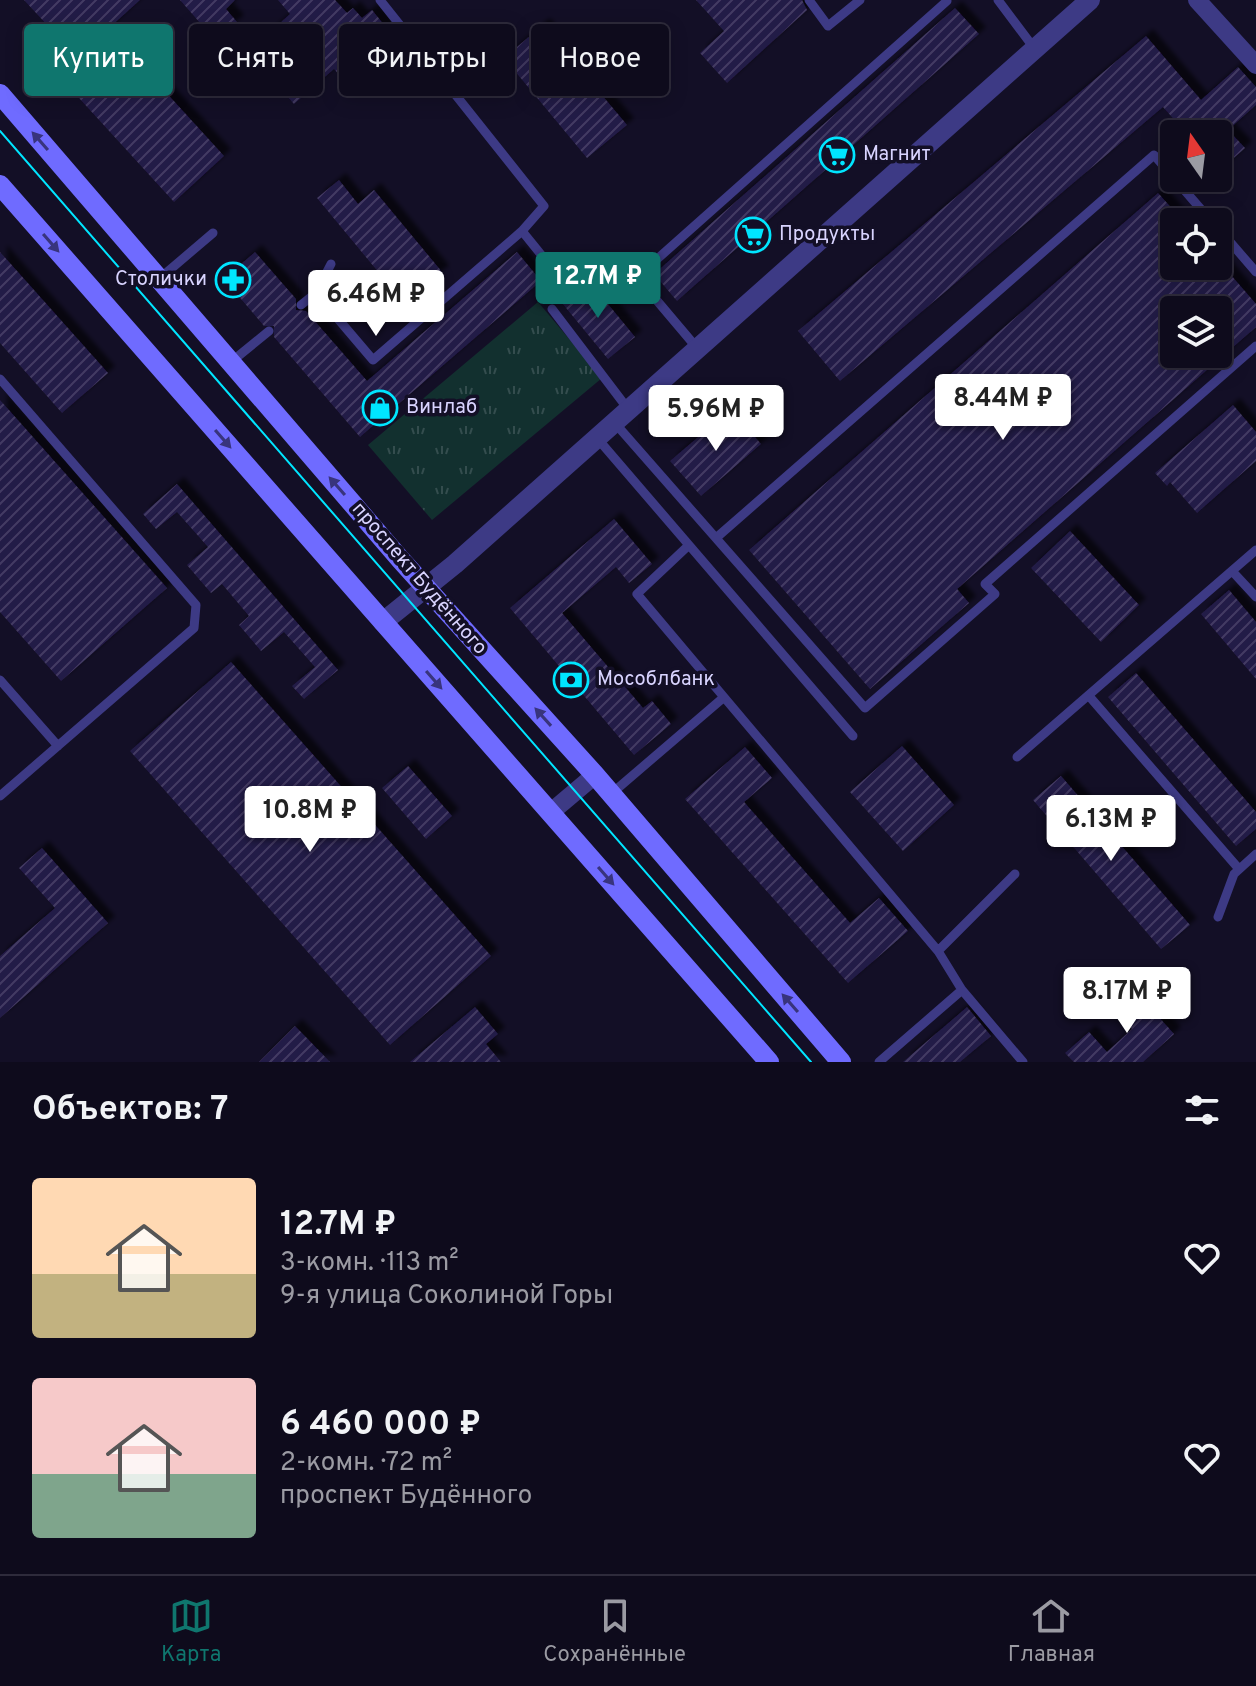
<!DOCTYPE html>
<html lang="ru">
<meta charset="utf-8">
<style>
:root{--surface:#0e0b1c;--page:#171425;--text:#f1f3f6;--muted:#9b9ba3;--line:#2e2b3b;--accent:#0f766e}
body{margin:0;font-family:Overpass,sans-serif;background:var(--page);color:var(--text);height:100vh;display:flex;flex-direction:column;font-size:30px;white-space:nowrap}
*{box-sizing:border-box;margin:0}
p{font-size:26px;color:var(--muted)}
.icon{flex:none;width:44px;height:44px;fill:none;stroke:currentColor;stroke-width:2;stroke-linecap:round;stroke-linejoin:round}
.map{position:relative;height:1062px;overflow:hidden}
.sheet{display:flex;flex-direction:column;background:var(--surface);flex:1}
.sheet>*{flex:none}
.banner{position:absolute;left:24px;top:24px;width:800px;height:72px;display:flex;gap:16px}
.needle{width:52px;rotate:346deg}
.tools{position:absolute;left:1160px;top:120px;display:grid;gap:16px}
.tools a{display:grid;place-items:center;width:72px;height:72px;border-radius:8px;background:var(--surface);box-shadow:0 4px 20px #0003,0 0 0 2px var(--line);font-size:40px}
.price{position:absolute;translate:-50% -68px;padding:0 18px;border-radius:8px;background:#fff;color:#222;font-size:26px;line-height:52px;filter:drop-shadow(0 2px 4px #0008)}
.price::after{content:'';position:absolute;left:50%;top:48px;width:24px;height:18px;margin-left:-12px;background:inherit;clip-path:polygon(0 0,100% 0,50% 100%)}
.price.current{background:var(--accent);color:#fff}
ul{padding:0;list-style:none}
li{display:flex;align-items:center;gap:24px;height:200px;padding:0 32px}
li span{display:grid;place-items:center;flex:none;width:224px;height:160px;border-radius:8px;color:#555}
li>.icon{margin-inline-start:auto}
span .icon{width:96px;height:96px;fill:#fffc;stroke-width:1}
li b{font-size:34px}
h2{display:flex;justify-content:space-between;align-items:center;height:96px;padding:0 32px;font-size:34px}
.tag{padding:0 28px;border-radius:8px;background:var(--surface);box-shadow:0 4px 20px #0003,0 0 0 2px var(--line);font-size:28px;line-height:72px}
.tag.current{background:var(--accent);color:#fff}
.tabs{display:flex;justify-content:space-around;align-items:center;height:112px;border-top:2px solid var(--line);background:var(--surface);font-size:22px;color:var(--muted)}
.tabs a{display:grid;justify-items:center;gap:4px}
.tabs .current{color:var(--accent)}
.map>svg:first-child{display:block}
</style>
<div class="map">
<svg width="1256" height="1062" viewBox="0 0 1256 1062">
<defs>
<pattern id="park-tufts" width="24" height="20" patternUnits="userSpaceOnUse" patternTransform="scale(2)"><rect width="24" height="20" fill="#12302f"/><path d="M3 7l-1-3M5 7V3M7 7l1-3M15 17l-1-3M17 17v-4M19 17l1-3" fill="none" stroke="#344d4e"/></pattern>
<pattern id="building-hatch" width="6" height="6" patternUnits="userSpaceOnUse" patternTransform="scale(2)"><rect width="6" height="6" fill="#241b47"/><path d="M-1 1l2-2M0 6l6-6M5 7l2-2" fill="none" stroke="#433b63"/></pattern>
<filter id="shadow"><feDropShadow dx="7" dy="-7" stdDeviation="2" flood-color="#0009"/></filter>
</defs>
<rect width="100%" height="100%" fill="#130f26"/>
<!-- park -->
<path fill="url(#park-tufts)" d="M538,302l64,76 -170,142 -64,-75z"/>
<!-- building -->
<path fill="url(#building-hatch)" fill-rule="evenodd" filter="url(#shadow)" d="M24,0h116l-32,29 116,127 -50,46 -106,-116 19,-18z
M180,0h55l-9,9 11,13 -22,18z
M278,0h57l12,13 6,-5 9,10 10,-8 38,47 -14,12 -3,-4 -35,31 -24,-27 -40,35 -46,-52 42,-38z
M696,0h106l5,10 -80,73 -27,-30 24,-22z
M955,8l24,26 -302,267 -23,-27z
M543,25l84,100 -40,33 -83,-100z
M1146,36l55,64 37,-33 18,20v18l-28,25 17,18 -27,24v-38h-31l-24,-27 -323,274 -42,-50z
M339,180l19,24 16,-14 68,82 -38,31 -87,-105z
M1158,193l26,29h-10v44h49l33,38v23l-299,262 12,14 -99,86 -121,-139zM1174,310h44v44h-44z
M0,252l108,121 -46,40 -62,-70z
M255,252l41,47v11l10,1 61,70 150,-129 24,29 -181,156 -86,-100v-11h-10l-40,-47z
M589,281l46,56 -27,22 -46,-56z
M0,400l167,188 -106,93 -61,-69z
M1233,405l23,27v29l-59,52 -27,-31 -3,4 -12,-13z
M731,409l30,35 -60,52 -31,-35z
M177,484l161,186 -34,29 -12,-13 23,-19 -31,-35 -23,19 -22,-26 10,-9 -27,-32 -11,9 -24,-28 21,-18 -31,-35 -21,17 -13,-15z
M614,519l38,45 -23,19 -13,-16 -54,46 81,95 9,-7 19,23 -37,31 -124,-147z
M1070,531l69,74 -38,37 -70,-74z
M1229,590l27,32v57l-55,-65z
M231,662l260,294 -101,89 -260,-294z
M1136,673l120,139v17l-20,17 -128,-149z
M902,746l52,59 -51,46 -53,-59z
M745,747l27,31 -28,24 106,121 29,-25 29,33 -60,52 -163,-184z
M408,766l44,50 -26,23 -44,-51z
M1061,776l129,149 -29,24 -128,-149z
M42,848l66,75 -108,95v-62l55,-48 -36,-40z
M1132,987l42,47 -31,28h-69l-9,-9 24,-21 18,20 25,-23 -21,-23z
M475,1007l23,27 -12,10 15,18h-91z
M967,1007l24,29 -31,26h-57z
M295,1026l35,36h-71z"/>
<g fill="none" stroke-linecap="round" stroke-linejoin="round">
<!-- service -->
<path stroke="#3d3a85" stroke-width="9" d="M380,0l164,206 -22,25
M809,0l19,26 32,-26
M998,0l36,48
M1218,228l38,44
M637,277l310,-276
M159,279l54,-46
M316,293l15,-29
M301,305l15,-12 57,67 149,-129 34,42 37,-6 44,10 60,71
M552,309l76,100
M231,362l38,-31
M0,379l196,226 -2,23 -194,168
M614,422l251,286 130,-114 -10,-10 271,-238
M597,438l256,298
M716,538l438,-383 58,67
M689,545l-52,49 301,357 24,39
M1232,571l24,26
M0,680l58,66
M1089,696l150,173
M1017,757l239,-207
M611,794l112,-96
M1218,917l16,-43 22,-20
M938,951l77,-77
M879,1062l83,-72 61,72"/>
<!-- minor -->
<path stroke="#3d3a85" stroke-width="18" d="M1197,0l59,65
M550,813l45,-38"/>
<!-- tertiary -->
<path stroke="#3d3a85" stroke-width="20" d="M383,622l72,-58 635,-564"/>
<!-- secondary -->
<path stroke="#6f6bff" stroke-width="20" d="M0,94l400,465 195,216 246,287
M0,185l769,877"/>
<!-- tram -->
<path stroke="#00e5ff" stroke-width="2" d="M0,131l811,931"/>
</g>
<!-- one-way arrows -->
<defs><path id="oneway-solid" d="M-6-.8H1V-3.2L6.5 0L1 3.2V.8H-6Z" transform="scale(2)"/></defs>
<g fill="#38347d">
<use href="#oneway-solid" transform="translate(40 141) rotate(-131)"/>
<use href="#oneway-solid" transform="translate(51 243) rotate(49)"/>
<use href="#oneway-solid" transform="translate(223 439) rotate(49)"/>
<use href="#oneway-solid" transform="translate(337 486) rotate(-131)"/>
<use href="#oneway-solid" transform="translate(434 680) rotate(49)"/>
<use href="#oneway-solid" transform="translate(543 717) rotate(-132)"/>
<use href="#oneway-solid" transform="translate(606 876) rotate(49)"/>
<use href="#oneway-solid" transform="translate(790 1003) rotate(-131)"/>
</g>
<!-- icons -->
<defs>
<g id="supermarket-ring" transform="scale(1.8)"><circle r="9.5" fill="#130f26" stroke="#00e5ff" stroke-width="1.5"/><path d="M-6-5.5h2.5l.6 2H6L4.5 2H-2.5L-4.4-4H-6ZM-1.5 3.2a1.3 1.3 0 1 0 .1 0ZM3 3.2a1.3 1.3 0 1 0 .1 0Z" fill="#00e5ff"/></g>
<g id="pharmacy-ring" transform="scale(1.8)"><circle r="9.5" fill="#130f26" stroke="#00e5ff" stroke-width="1.5"/><path d="M-2-6h4v4h4v4h-4v4h-4v-4h-4v-4h4Z" fill="#00e5ff"/></g>
<g id="shop-ring" transform="scale(1.8)"><circle r="9.5" fill="#130f26" stroke="#00e5ff" stroke-width="1.5"/><path d="M-5-2.5h2.3a2.7 3.5 0 0 1 5.4 0H5L5.5 6h-11ZM-1.5-2.5h3a1.5 2.3 0 0 0-3 0Z" fill="#00e5ff"/></g>
<g id="bank-ring" transform="scale(1.8)"><circle r="9.5" fill="#130f26" stroke="#00e5ff" stroke-width="1.5"/><path d="M-6-4H6V4H-6ZM0-2.3a2.3 2.3 0 1 0 0 4.6a2.3 2.3 0 1 0 0-4.6Z" fill="#00e5ff"/></g>
</defs>
<g fill-rule="evenodd">
<use href="#supermarket-ring" x="837" y="155"/>
<use href="#supermarket-ring" x="753" y="235"/>
<use href="#pharmacy-ring" x="233" y="280"/>
<use href="#shop-ring" x="380" y="408"/>
<use href="#bank-ring" x="571" y="680"/>
</g>
<g text-anchor="middle" dominant-baseline="central" stroke-width="7" stroke-linejoin="round" paint-order="stroke">
<!-- poi labels -->
<g font-size="20" fill="#d9d4ff" stroke="#130f26" text-anchor="start">
<text x="863" y="155">Магнит</text>
<text x="779" y="235">Продукты</text>
<text x="207" y="280" text-anchor="end">Столички</text>
<text x="406" y="408">Винлаб</text>
<text x="597" y="680">Мособлбанк</text>
</g>
<!-- street labels -->
<g font-size="20" fill="#d9d4ff" stroke="#130f26">
<text transform="translate(419 579) rotate(49)">проспект Будённого</text>
</g>
</g>
</svg>
<div class="tools">
<a><svg class="needle" viewBox="-14 -14 28 28"><path d="M0-13l5 13h-10z" fill="#e53935"/><path d="M0 13l5-13h-10z" fill="#9b9ba3"/></svg></a>
<a><svg class="icon" aria-label="locate" viewBox="0 0 24 24"><circle cx="12" cy="12" r="6"/><path d="M12 2v4M12 18v4M2 12h4M18 12h4"/></svg></a>
<a><svg class="icon" aria-label="layers" viewBox="0 0 24 24"><path d="M12 4l9 5-9 5-9-5zM3 14l9 5 9-5"/></svg></a>
</div>
<b class="price current" style="left:598px;top:320px">12.7M ₽</b>
<b class="price" style="left:376px;top:338px">6.46M ₽</b>
<b class="price" style="left:1003px;top:442px">8.44M ₽</b>
<b class="price" style="left:716px;top:453px">5.96M ₽</b>
<b class="price" style="left:310px;top:854px">10.8M ₽</b>
<b class="price" style="left:1111px;top:863px">6.13M ₽</b>
<b class="price" style="left:1127px;top:1035px">8.17M ₽</b>
<div class="banner">
<a class="tag current">Купить</a>
<a class="tag">Снять</a>
<a class="tag">Фильтры</a>
<a class="tag">Новое</a>
</div>
</div>
<section class="sheet">
<h2>Объектов: 7<svg class="icon" aria-label="filters" viewBox="0 0 24 24"><path d="M4 7h16M4 17h16"/><circle cx="9" cy="7" r="2"/><circle cx="15" cy="17" r="2"/></svg></h2>
<ul>
<li><span style="background:linear-gradient(#ffd9b3 60%,#c2b280 0)"><svg class="icon" aria-label="home" viewBox="0 0 24 24"><path d="M3 11l9-7 9 7M6 9v11h12V9"/></svg></span><div><b>12.7M ₽</b><p>3-комн. · 113 m²</p><p>9-я улица Соколиной Горы</p></div><svg class="icon" aria-label="heart" viewBox="0 0 24 24"><path d="M12 20l-8-8c-3-5 5-10 8-4 3-6 11-1 8 4z"/></svg></li>
<li><span style="background:linear-gradient(#f6c9c9 60%,#7fa58c 0)"><svg class="icon" aria-label="home" viewBox="0 0 24 24"><path d="M3 11l9-7 9 7M6 9v11h12V9"/></svg></span><div><b>6 460 000 ₽</b><p>2-комн. · 72 m²</p><p>проспект Будённого</p></div><svg class="icon" aria-label="heart" viewBox="0 0 24 24"><path d="M12 20l-8-8c-3-5 5-10 8-4 3-6 11-1 8 4z"/></svg></li>
</ul>
</section>
<nav class="tabs">
<a class="current"><svg class="icon" aria-label="map" viewBox="0 0 24 24"><path d="M3 6l6-2 6 2 6-2v14l-6 2-6-2-6 2zM9 4v14M15 6v14"/></svg>Карта</a>
<a><svg class="icon" aria-label="saved" viewBox="0 0 24 24"><path d="M7 4h10v16l-5-4-5 4z"/></svg>Сохранённые</a>
<a><svg class="icon" aria-label="home" viewBox="0 0 24 24"><path d="M3 11l9-7 9 7M6 9v11h12V9"/></svg>Главная</a>
</nav>
